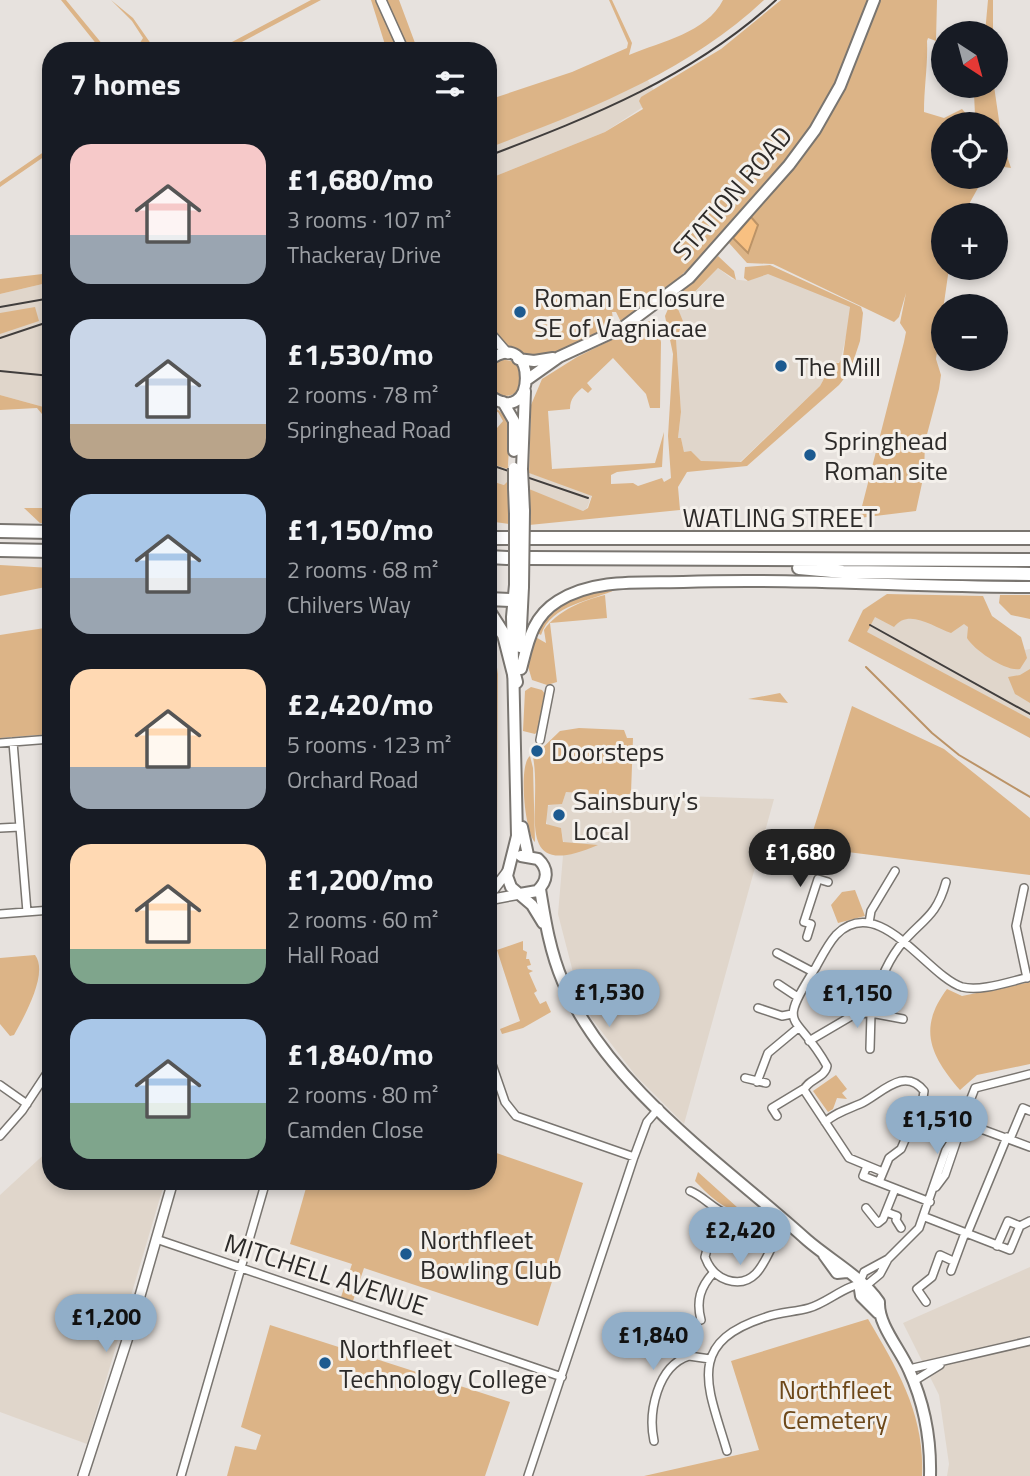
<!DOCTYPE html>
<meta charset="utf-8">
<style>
:root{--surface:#171b24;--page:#242831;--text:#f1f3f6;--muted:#9ea1a6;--accent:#91aec8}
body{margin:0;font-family:"Titillium Web",sans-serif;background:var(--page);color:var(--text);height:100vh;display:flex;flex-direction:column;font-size:26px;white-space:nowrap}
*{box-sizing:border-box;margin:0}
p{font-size:23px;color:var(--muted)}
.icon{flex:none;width:38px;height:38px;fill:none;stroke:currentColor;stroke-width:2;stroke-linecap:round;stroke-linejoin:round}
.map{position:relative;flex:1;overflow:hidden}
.sheet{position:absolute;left:42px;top:42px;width:455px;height:1148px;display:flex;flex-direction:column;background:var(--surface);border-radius:28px;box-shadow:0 4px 10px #0003}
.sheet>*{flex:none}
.needle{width:46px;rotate:144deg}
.buttons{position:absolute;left:931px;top:21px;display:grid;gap:14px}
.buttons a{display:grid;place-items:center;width:77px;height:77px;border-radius:50%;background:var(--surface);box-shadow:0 4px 10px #0003;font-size:35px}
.price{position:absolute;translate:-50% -60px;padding:0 16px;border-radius:24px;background:var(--accent);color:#111;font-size:23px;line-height:46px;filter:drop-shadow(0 2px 4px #0008)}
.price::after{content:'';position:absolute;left:50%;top:42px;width:21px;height:16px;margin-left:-10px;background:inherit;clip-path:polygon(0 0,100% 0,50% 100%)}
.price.current{background:#222;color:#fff}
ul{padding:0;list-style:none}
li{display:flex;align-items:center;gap:21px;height:175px;padding:0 28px}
li span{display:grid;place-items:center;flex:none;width:196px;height:140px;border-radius:21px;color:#555}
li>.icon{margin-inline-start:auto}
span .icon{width:84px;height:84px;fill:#fffc;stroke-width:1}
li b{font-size:30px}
h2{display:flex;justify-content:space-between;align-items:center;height:84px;padding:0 28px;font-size:30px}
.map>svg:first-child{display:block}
</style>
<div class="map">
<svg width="1030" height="1476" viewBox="0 0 1030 1476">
<rect width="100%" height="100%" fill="#e7e2de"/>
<!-- built -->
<path fill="#e0d6cb" d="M640,67l18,30 -53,35 -117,47v-54z
M718,268l14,11 16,2 14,-7h8l33,11 47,22 2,4 -12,51h-15l1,13 -6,11 -80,76h-39l-10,-10h-7l-3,-14h-3l3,-26 -5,-73 9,-13 -7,-16z
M51,282v127l-51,-14v-101z
M488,459l104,35 -5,14 -4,3 -75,-29 -3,3 -17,-5z
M940,599l85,51 5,-1v86l-171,-106 9,-21z
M566,792l208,7 -90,325 -48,-48 -44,-57 -17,-39 -17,-66 6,-70 -3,-15 -13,-3 -2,-7 1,-13 15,-3z
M51,1148v33h114l-78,263 -87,-32v-217z
M1030,1267v209h-83l2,-12 -10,-69 -36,-72z"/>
<!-- green -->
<path fill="#dcb487" d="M61,0h5l42,51h-6z
M111,0l22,18 23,33h-7l-4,-9 -8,8 -26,1 15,-6 12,1 5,-8 -11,-17z
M311,0h10l-96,51h-10z
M371,0h7l22,51h-13z
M385,0h14l19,51h-11z
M609,0h3l20,43 -3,12c33,-14 77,-22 94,-55h41c-78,73 -178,111 -276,148v-48l84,-28 55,-24 1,-5z
M781,0h91l-42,101 -40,58 -102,110 -27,25 -40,28 -5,-10h-4l2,14c-32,16 -81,51 -113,18 -8,-9 -8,-18 -13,-29v-136l117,-47 38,-23 -4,-8 2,-4 80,-48z
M877,0h60l-1,41 -8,-3 -1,3c1,24 -3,46 -3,71l20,6 18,-9 9,10 4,-4 -1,-22 9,-7h11l8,55 9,27 -15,-2v-42h-53v53h41l-21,38h-20v53h6l-13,91 5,16 -2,14 -14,53 -1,32 -8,37 -57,7 45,-176 2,-10 -6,-9 6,-30 -7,24 -5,5 -121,-58 -26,-1 -18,-20 59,-68 25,-37z
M988,0h5v33h-8z
M51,147v5l-51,35v-5z
M718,256l16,15 2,9 -18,-12 -40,41 7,17 -5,6v6l-4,1 5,73 -3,26h3l3,14 7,-1 10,10 40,1 79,-76 6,-11 -1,-13 14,1 4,-7 7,-49 -82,-33 -20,7 -4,-3 1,-11 25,-2 91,42 2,6 -3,28 -10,30 -11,14 -92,81 -60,6 -9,15 2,23 -151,15v-36l54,22 5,-3 4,-12 -63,-23 2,-68 11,-26 35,-22 72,-36 7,3 5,18 -1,66h-10l-4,-14 -33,-36 -26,25 5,6 -4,4 -6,-5c-7,6 -12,11 -12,21l-22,2 4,58 103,-6 9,-31 -2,35 -45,5 -6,3v9l22,-1 5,3 24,-8 2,4 7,-4 -3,-42 5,-82 -8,-38 6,-14z
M51,273v9l-51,12v-15z
M35,307l4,14 -39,13v-21z
M487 378a18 18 0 1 1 36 0a18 18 0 1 1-36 0Z
M0,395l51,14v16l-14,-17 -37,2z
M488,405c29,9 20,39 20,64l-20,-6v-29l9,3v-9l6,-7 -5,-9 -5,1 -5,-3z
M488,480l16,5 4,-4 1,43 -21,-3z
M24,508h27v15h-11z
M0,565l51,3v18l-51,10z
M617,589c-25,12 -66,15 -76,46l-7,-4c19,-30 48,-40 83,-42z
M887,594l96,2 9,20 29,21 6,21 -7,11c-14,3 -46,-19 -53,-31l1,-11 -4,-3 -13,9c-18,-6 -42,-25 -57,-6l-19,-10 -8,15 163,87v19l-182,-97 15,-31z
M605,595l2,23 -57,5 7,59 -10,3 -15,-5 -5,-17 5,-28 14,8 -2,-13c13,-19 39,-30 61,-35z
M1030,595v24l-19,-4 -12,-12 1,-8z
M51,627v107l-51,4v-103z
M488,641h5l5,33 -1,172 -9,24z
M1030,669v34l-15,-9 -7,-17 12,-2z
M531,687l11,3 3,4 -6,36 -4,4 -12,-3 2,-40z
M780,693l8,10 -40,-4z
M852,706l92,43 86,69v57l-222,-28z
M579,728l45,2 3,8h6l-2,55 -5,3 -60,-4 -4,12 -14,1 -2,19 15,4 2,14 35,3c-88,38 -55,-35 -65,-88l27,-26z
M530,756l3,12 2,74c-10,-9 -17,-77 -5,-86z
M855,890l10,26 -27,7 -7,-18 11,-13z
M523,941v9l4,2 -1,7h3l2,6 -4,1 1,3 5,2 -4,2 8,18 -3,2 6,11 6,-3 5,11 -28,16 -21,6 -2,-5 20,-8 -23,-71z
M35,955c14,18 -11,62 -21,80l-4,1 -10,-12v-66z
M1030,982v82l-53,11 -17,15c-29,-34 -43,-61 -13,-101l15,7z
M836,1075l11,14 -5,4 5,6 -10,-1 -4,11 -5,3 -15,-21z
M488,1150l95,33 -45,143 -174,-58 -11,33 -12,-4 11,-33 -62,-20 18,-63h180z
M698,1172l40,36 -3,3c-17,-6 -28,-18 -40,-30z
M868,1319c30,51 57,96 54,157h-278l115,-26 -28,-89z
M270,1325l240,77 -25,74h-258l8,-30 21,4 5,-15 -20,-8z"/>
<!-- water -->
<path fill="#f8c081" stroke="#bb9367" stroke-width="2" d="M751,217l7,8 -10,28 -15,-15z"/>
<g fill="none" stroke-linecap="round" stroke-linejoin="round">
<!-- stream -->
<path stroke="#bb9367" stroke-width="2" d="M866,667l66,66 27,22 71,42"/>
<!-- pedestrian casing -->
<g stroke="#797570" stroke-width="9">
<path id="pedestrian" d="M868,1425l3,-5"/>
</g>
<!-- minor casing -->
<g stroke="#797570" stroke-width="10">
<path id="minor" d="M540,740l10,-51
M13,742l14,170
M0,743l51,-4
M0,828l20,-1
M1024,888l-8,38 11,52
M0,914l51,-4
M869,923l2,-12 24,-40
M807,937l4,-13 -7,-2 14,-43 10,3
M777,953l36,19
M778,984l18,12
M758,1008l24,8 10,-2
M809,1041l46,-27 16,-1c6,-24 13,-46 28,-66 21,-27 37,-28 47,-65
M870,1049l1,-36 32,6
M488,1053l17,49 11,14 118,41
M745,1078l21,5
M757,1082l11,-29 30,-25
M0,1085l27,19
M777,1116l-5,-8 33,-20
M825,1122c12,-10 21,-12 35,-18 20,-9 44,-39 64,-13l-1,7 -22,51 -12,9 -10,24
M962,1122l68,25
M0,1136l22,-25 29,-44
M1010,1139l13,-31 7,3
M867,1166l-4,10 67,26
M883,1172l-34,-14 -45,-68c4,-11 21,-12 23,-24 -31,-56 -52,-34 -11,-99 6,-11 12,-23 20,-32 43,-44 91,41 126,52 19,5 49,-6 68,-10
M936,1187l9,-12 14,-41
M690,1191c19,7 33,33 57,22
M866,1208l12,15 5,-4 12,-30
M717,1211l-12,46c4,11 10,19 22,23 37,12 42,-39 59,-59
M886,1212l11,4 -1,4 5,8
M925,1217l85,33 10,-24 10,-5
M967,1234l40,-97
M156,1239l406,138
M997,1246l11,-25 12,5
M951,1271l14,-38
M860,1282l4,-10 24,-13
M926,1302l-9,-13 15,-12 8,-22 13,6
M701,1320c-5,-19 -1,-33 13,-48
M909,1369l121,-28
M914,1381l26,-16
M654,1441c-6,-28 3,-75 35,-85l21,3
M727,1451c-18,-62 -44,-108 39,-134 14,-5 29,-5 43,-9 19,-5 39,-26 59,-24l12,-10 8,-15 31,-31 27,-78 13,-21 16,-41 55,-14
M181,1476l85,-295
M528,1476l106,-319 13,-35 12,-14"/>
</g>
<!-- tertiary casing -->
<g stroke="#797570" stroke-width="12">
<path id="tertiary" d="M381,0l23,51
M488,331l20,23
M488,361l1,-28
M488,897l19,-25
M488,900l32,-6
M83,1476l46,-142 44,-153"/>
</g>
<!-- secondary casing -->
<g stroke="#797570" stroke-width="14">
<path id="secondary" d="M518,359l16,2 19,-3
M488,361c51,-39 50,74 0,33
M528,379l31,-22 63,-29 67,-50 100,-113 26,-35 25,-44 34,-86
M503,402l11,19v30
M522,469l3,-78
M514,488l1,26
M523,489l1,22
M515,585l-3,32 5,219 -10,40 4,11 21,18 11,18
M520,647l3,-60
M522,827l6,28
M540,889c5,31 10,63 23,93 46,106 160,182 244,258 23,20 54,36 72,62 -1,23 21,47 30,68 16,35 22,68 21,106
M520,894l17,-3c11,-10 12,-22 1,-32l-17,-3
M824,1255l13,18 10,-1
M859,1283l2,13 17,17"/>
</g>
<!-- primary casing -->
<g stroke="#797570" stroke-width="14">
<path id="primary" d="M521,669c7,-27 11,-52 37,-68 36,-23 84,-18 125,-19 116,-4 231,5 347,5"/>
</g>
<!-- trunk casing -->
<g stroke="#797570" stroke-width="16">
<path id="trunk" d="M488,394h1
M0,531l51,1
M488,538h20
M530,538h500
M0,550l51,1
M488,557l19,1
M530,558l500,2
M799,568l44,4 187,2
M488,599l24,1
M488,610l16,25 12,47"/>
</g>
<!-- pedestrian -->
<use href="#pedestrian" stroke="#fff" stroke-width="5"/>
<!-- minor -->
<use href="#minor" stroke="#fff" stroke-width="7"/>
<!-- tertiary -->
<use href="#tertiary" stroke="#fff" stroke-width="9"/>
<!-- secondary -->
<use href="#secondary" stroke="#fff" stroke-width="10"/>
<!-- primary -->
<use href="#primary" stroke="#fff" stroke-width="10"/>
<!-- trunk -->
<use href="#trunk" stroke="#fff" stroke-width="12"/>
<!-- rail -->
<path stroke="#413e3d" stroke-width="2" d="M488,156c105,-40 204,-79 288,-156
M0,307l51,-9
M0,338l51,-17
M0,371l51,5
M488,464l100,34
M870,625l160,89"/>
<!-- secondary-bridge casing -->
<g stroke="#797570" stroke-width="14" stroke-linecap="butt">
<path id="secondary-bridge" d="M514,468v20
M522,469l1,20
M515,514v71
M523,587l1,-76"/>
</g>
<!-- secondary-bridge -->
<use href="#secondary-bridge" stroke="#fff" stroke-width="10"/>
</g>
<!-- markers -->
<g fill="#1c5a90" stroke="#f4f0eb" stroke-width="2.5">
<circle cx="520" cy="312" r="7"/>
<circle cx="781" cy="366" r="7"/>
<circle cx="810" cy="455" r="7"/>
<circle cx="537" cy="751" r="7"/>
<circle cx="559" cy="815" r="7"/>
<circle cx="406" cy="1254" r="7"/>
<circle cx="325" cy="1363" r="7"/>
</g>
<g text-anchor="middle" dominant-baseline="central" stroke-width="6" stroke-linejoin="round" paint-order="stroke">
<!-- street labels -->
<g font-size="26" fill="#2c2a29" stroke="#f4f0eb">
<text transform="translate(732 193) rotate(-49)">STATION ROAD</text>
<text x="780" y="517">WATLING STREET</text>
<text transform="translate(326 1274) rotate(18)">MITCHELL AVENUE</text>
</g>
<!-- poi labels -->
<g font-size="26" fill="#2c2a29" stroke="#f4f0eb" text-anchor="start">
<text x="534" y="297">Roman Enclosure<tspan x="534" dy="30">SE of Vagniacae</tspan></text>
<text x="795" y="366">The Mill</text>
<text x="824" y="440">Springhead<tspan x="824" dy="30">Roman site</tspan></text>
<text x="551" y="751">Doorsteps</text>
<text x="573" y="800">Sainsbury's<tspan x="573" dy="30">Local</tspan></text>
<text x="420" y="1239">Northfleet<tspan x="420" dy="30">Bowling Club</tspan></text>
<text x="339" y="1348">Northfleet<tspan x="339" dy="30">Technology College</tspan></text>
</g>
<!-- park labels -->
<g font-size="26" fill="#6d4819" stroke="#f4f0eb">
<text x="835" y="1389">Northfleet<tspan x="835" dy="30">Cemetery</tspan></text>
</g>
</g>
</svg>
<div class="buttons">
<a><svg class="needle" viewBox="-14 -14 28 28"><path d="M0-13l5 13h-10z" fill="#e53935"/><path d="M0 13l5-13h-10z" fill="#9ea1a6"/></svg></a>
<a><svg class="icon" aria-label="locate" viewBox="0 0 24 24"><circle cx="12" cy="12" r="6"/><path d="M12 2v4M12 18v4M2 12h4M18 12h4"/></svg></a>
<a>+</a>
<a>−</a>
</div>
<b class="price current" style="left:800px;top:889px">£1,680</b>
<b class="price" style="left:609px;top:1029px">£1,530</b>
<b class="price" style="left:857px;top:1030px">£1,150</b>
<b class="price" style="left:937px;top:1156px">£1,510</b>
<b class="price" style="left:740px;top:1267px">£2,420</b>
<b class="price" style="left:106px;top:1354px">£1,200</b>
<b class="price" style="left:653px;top:1372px">£1,840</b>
<section class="sheet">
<h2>7 homes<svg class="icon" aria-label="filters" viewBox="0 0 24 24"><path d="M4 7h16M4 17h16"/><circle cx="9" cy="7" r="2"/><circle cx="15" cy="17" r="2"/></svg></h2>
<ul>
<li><span style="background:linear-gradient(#f6c9c9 65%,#9aa5b1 0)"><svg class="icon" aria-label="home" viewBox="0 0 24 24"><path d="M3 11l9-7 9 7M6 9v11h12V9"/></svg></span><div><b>£1,680/mo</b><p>3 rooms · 107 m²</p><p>Thackeray Drive</p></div></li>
<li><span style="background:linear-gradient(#c9d6e8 75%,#b9a48a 0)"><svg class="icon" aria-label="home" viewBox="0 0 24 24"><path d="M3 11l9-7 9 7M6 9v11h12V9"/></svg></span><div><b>£1,530/mo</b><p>2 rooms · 78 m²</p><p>Springhead Road</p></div></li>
<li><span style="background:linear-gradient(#a9c7e8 60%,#9aa5b1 0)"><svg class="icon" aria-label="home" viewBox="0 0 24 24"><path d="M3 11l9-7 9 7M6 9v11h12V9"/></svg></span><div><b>£1,150/mo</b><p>2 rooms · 68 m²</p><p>Chilvers Way</p></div></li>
<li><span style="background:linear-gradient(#ffd9b3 70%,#9aa5b1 0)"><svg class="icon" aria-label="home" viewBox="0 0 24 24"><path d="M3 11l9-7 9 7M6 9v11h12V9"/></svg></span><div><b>£2,420/mo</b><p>5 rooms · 123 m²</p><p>Orchard Road</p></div></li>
<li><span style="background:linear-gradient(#ffd9b3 75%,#7fa58c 0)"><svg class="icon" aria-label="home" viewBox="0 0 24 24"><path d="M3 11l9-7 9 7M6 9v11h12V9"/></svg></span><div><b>£1,200/mo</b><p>2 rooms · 60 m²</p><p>Hall Road</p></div></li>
<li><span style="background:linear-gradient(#a9c7e8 60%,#7fa58c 0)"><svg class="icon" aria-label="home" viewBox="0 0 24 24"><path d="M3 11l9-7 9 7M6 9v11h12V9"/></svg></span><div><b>£1,840/mo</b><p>2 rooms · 80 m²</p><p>Camden Close</p></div></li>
</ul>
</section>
</div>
